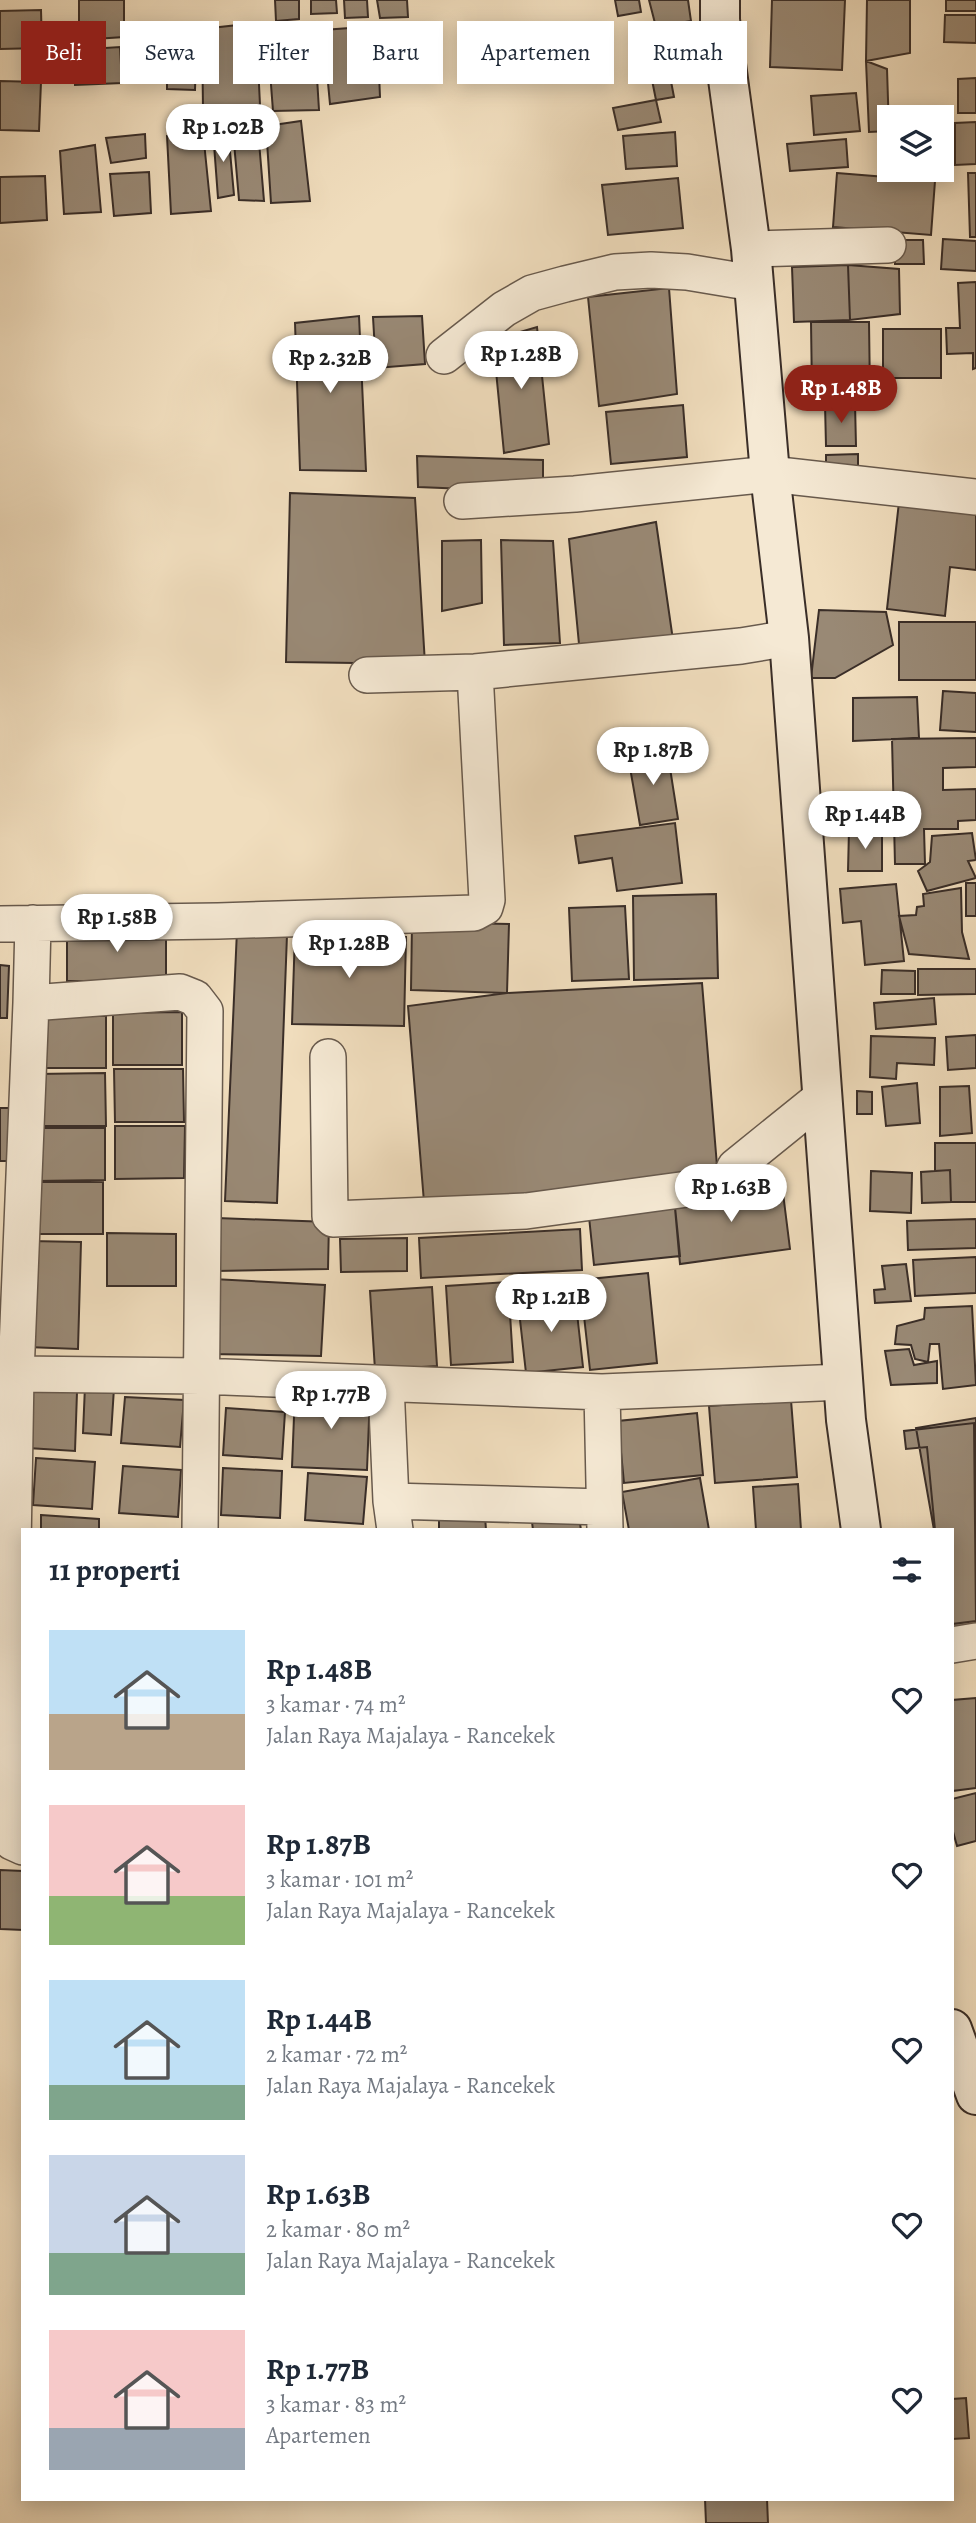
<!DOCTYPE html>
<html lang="id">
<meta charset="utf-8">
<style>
:root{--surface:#fff;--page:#f2f2f3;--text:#1f2937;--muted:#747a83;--accent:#8f2418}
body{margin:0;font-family:Alegreya,serif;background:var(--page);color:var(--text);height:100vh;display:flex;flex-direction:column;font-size:26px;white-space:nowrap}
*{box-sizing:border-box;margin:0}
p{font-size:23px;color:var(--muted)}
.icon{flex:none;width:38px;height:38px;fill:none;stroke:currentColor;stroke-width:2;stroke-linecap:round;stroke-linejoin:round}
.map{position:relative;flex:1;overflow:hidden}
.panel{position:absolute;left:21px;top:1528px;width:933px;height:973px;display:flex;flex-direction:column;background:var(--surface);border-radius:0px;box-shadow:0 4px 18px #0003}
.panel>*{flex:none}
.hud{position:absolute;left:21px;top:21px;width:934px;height:63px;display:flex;gap:14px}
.buttons{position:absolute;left:877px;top:105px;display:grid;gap:14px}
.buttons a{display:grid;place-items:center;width:77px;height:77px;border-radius:0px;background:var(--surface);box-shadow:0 4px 18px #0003;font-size:35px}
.price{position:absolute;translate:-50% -60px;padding:0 16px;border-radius:24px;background:#fff;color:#222;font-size:23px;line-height:46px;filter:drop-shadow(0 2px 4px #0008)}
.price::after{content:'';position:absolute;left:50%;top:42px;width:21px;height:16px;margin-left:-10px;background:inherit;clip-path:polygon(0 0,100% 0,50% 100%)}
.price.selected{background:var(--accent);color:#fff}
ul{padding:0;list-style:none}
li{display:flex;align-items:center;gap:21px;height:175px;padding:0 28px}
li span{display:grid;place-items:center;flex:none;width:196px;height:140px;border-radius:0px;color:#555}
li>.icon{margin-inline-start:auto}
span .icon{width:84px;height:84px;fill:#fffc;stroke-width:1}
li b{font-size:30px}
h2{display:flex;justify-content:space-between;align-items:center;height:84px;padding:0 28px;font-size:30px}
.chip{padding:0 24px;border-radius:0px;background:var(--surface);box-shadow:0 4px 18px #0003;font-size:24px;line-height:63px}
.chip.selected{background:var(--accent);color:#fff}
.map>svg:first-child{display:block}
</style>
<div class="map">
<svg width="976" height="2523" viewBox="0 0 976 2523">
<rect width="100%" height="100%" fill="#f0ddbd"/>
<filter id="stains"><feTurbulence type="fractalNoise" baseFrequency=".00286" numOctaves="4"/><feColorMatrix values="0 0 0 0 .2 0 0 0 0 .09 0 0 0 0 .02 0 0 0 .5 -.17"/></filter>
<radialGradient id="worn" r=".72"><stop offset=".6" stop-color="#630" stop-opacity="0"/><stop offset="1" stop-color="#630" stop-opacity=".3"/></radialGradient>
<!-- building -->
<path fill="#998975" stroke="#3a2e28" stroke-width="2" d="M79,0h45v37l-45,3z
M275,0h24v19l-23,2z
M311,0h25l1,13 -26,1z
M344,0h23l1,17 -23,1z
M377,0h30l1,17 -28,1z
M615,0h24l2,12 -23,4z
M649,0h39l3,21 -35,6z
M772,0h73l-3,70 -72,-3z
M867,0h43v53l-44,8z
M946,0h30v11h-30z
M41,10l1,38 -42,1v-38z
M945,15h31v28l-32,-1z
M256,23l4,82 -57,4 -1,-80z
M377,26l3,71 -50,7 -7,-74z
M314,29l5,81 -46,1 -6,-79z
M120,47l2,36 -47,2 -1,-35z
M167,55l29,1 -1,34 -28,-1z
M866,61l21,8 2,62 -20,1z
M669,71l5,26 -18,3 -5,-25z
M976,78v35h-18v-34z
M0,81l41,1 -2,49 -39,-1z
M856,93l4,38 -46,4 -3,-39z
M656,100l5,22 -43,8 -5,-22z
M301,121l9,80 -39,2 -5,-77z
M976,122v42l-21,1v-42z
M228,130l6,65 -16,3 -5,-67z
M258,130l6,71 -25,-1 -6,-69z
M203,132l8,79 -40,3 -4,-78z
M675,132l2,34 -51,3 -3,-33z
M145,134l1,24 -35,5 -5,-25z
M846,139l2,28 -58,4 -3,-27z
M95,145l6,67 -37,2 -4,-63z
M149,172l2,41 -37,3 -4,-42z
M837,173l98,8 -4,54 -98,-8z
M968,173h8v64h-6z
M45,176l2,44 -47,3v-46z
M678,178l5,50 -75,7 -6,-50z
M943,239l33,2v30l-35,-2z
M895,240h28l1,24h-29z
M848,265l51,4 1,45 -50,6z
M848,265l2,55 -56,2 -2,-55z
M976,282v86l-3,1v-16l-26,1 -1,-26h14l-2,-45z
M669,288l8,106 -78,12 -11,-109z
M359,316l7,155 -66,-1 -5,-147z
M422,316l3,48 -49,4 -3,-51z
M811,322h58l1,71h-58z
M537,327l12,117 -45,9 -11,-113z
M883,329h58v49h-58z
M855,403l1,43h-30l-1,-42z
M683,405l4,52 -76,7 -5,-52z
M858,454v16l-32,1v-16z
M417,456l126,4v32l-125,-5z
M290,493l125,5 10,166 -139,-2z
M899,502l77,9v59l-26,-3 -5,49 -58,-7z
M656,522l17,118 -94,4 -10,-105z
M481,540l1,63 -40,8v-70z
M501,540l52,1 7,102 -56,2z
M819,610l67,2 7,33 -58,33h-24z
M899,622h77v58h-77z
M943,691l33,2v39l-36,-2z
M917,697l2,41 -66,3v-43z
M976,738v29l-33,1v22l33,-1v31l-18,1v8h-34l1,35h-30l-3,-125z
M667,749l11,70 -38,6 -12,-69z
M675,823l7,60 -65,8 -5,-33 -33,5 -4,-27z
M849,830l33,1v40h-34z
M972,833l4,27 -8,1 8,17 -49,13 -9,-20 12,-9 2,-26z
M966,883h10v33h-10z
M896,884l8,77 -39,4 -4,-44 -18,2 -3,-34z
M961,888l1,44 7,27 -60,-5 -10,-38 17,-1 1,-8 7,-1 -1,-12z
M716,894l2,84 -84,2 -1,-84z
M625,906l4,73 -57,2 -3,-73z
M412,922l97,2 -2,69 -96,-3z
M166,927v54h-99v-53z
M237,930l50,5 -10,268 -52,-2z
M295,933l111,4 -2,89 -112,-2z
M0,965l9,1 -2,52h-7z
M918,969h58v25l-58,1z
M882,970l33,1v23h-34z
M702,983l16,195 -294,24 -16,-196 99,-13z
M934,998l2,26 -60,5 -2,-26z
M182,1012v53h-69v-52z
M36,1016h70v52h-69z
M976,1035v33l-28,2 -2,-33z
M871,1036l64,2 -1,27 -37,-2 -1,16 -26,-2z
M114,1069h69l1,53h-69z
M105,1073l1,53h-69l-1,-52z
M917,1083l3,40 -34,3 -4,-39z
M969,1086l3,47 -32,3v-49z
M857,1091l15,1v22h-15z
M0,1108h9v53h-9z
M115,1126h70l-1,52 -69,1z
M35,1128h70v52l-69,1z
M935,1143h41v59h-25l-1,-32 -15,1z
M950,1170l1,32 -29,1 -1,-31z
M871,1171l41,2 -1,40 -41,-2z
M34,1182h69v52h-69z
M782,1185l8,64 -110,15 -6,-67z
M674,1197l6,59 -86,9 -6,-58z
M217,1218l112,4 -1,47 -112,2z
M976,1219v29l-68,2 -1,-29z
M580,1229l2,41 -161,8 -2,-40z
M107,1233l69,1v52h-69z
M407,1238v33l-66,1 -1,-33z
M30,1241l51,1 -3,107 -51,-2z
M976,1257v36l-61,3 -2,-36z
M906,1264l5,37 -36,2 -1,-13 11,-1 -3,-23z
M648,1273l9,90 -67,7 -10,-90z
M213,1279l112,6 -4,71 -112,-2z
M508,1282l5,80 -62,3 -5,-79z
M432,1287l5,79 -62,4 -5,-79z
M575,1295l8,72 -57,6 -8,-71z
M972,1306l4,79 -33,4 -4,-45h-9l-2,18 -13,-3 -4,-14 -16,-1 2,-18 27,-7 1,-11z
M909,1349l5,16 23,-4v22l-46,2 -6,-34z
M85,1386l29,2 -3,47 -28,-2z
M30,1389l47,3 -2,59 -47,-3z
M295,1392l75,3 -3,75 -75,-3z
M125,1397l59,3 -4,47 -59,-4z
M791,1400l6,77 -82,6 -6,-77z
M226,1408l59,4 -3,47 -59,-4z
M697,1413l6,62 -79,8 -6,-62z
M976,1418v208l-24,4v-100h-18l-18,-102z
M974,1423l2,198 -24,3v-94h-17l-8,-83 -21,2 -2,-18z
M36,1458l59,4 -3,47 -59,-4z
M123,1466l58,4 -3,47 -59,-4z
M223,1468l59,3 -2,47 -59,-3z
M308,1473l59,4 -4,47 -58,-4z
M700,1478l9,52h-80l-7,-38z
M798,1484l3,46h-45l-3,-43z
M41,1515l58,4v11h-58z
M485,1516l1,14h-47v-11z
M579,1517l2,13h-48l-1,-8z
M976,1698v90l-24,3v-91z
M976,1793v48l-19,5 -5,-18v-29z
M0,1870l23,1v59l-23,-1z
M966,2398l3,40 -17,1v-40z
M705,2499h62l1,24h-62z"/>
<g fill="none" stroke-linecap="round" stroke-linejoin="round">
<!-- minor casing -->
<g stroke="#685a4d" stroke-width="38">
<path id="minor" d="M751,249l137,-4
M444,356l60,-47 28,-16 33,-9 50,-12 36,-2 36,2 66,11
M462,501l113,-7 195,-20 206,23
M367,675l108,-3 266,-26 48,-8
M33,923l-2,80 149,-11 15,6 10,13 -5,519
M0,924l218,-3 256,-8 11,-6 2,-7 -12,-228
M328,1057l2,159 3,3 193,-8 191,-26 12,-5 6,-13 88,-71
M16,1374l184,2 402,16 241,-10
M386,1384l5,117 4,29
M602,1392l3,137
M391,1501l212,6
M952,1645l24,-4
M23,1847l-11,-5 -4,-6 8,-462 15,-371"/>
</g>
<!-- secondary casing -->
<g stroke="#3a2e28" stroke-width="42">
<path id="secondary" d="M720,0v20l31,229 19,225 19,164 57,782 15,110
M952,2029l24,66"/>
</g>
<!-- minor -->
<use href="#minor" stroke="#f5e9d4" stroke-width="35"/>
<!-- secondary -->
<use href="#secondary" stroke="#f5e9d4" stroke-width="38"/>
</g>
<rect width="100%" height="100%" filter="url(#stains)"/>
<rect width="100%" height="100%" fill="url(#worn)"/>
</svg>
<div class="buttons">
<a><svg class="icon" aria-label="layers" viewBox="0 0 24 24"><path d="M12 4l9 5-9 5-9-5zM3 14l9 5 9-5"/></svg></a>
</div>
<b class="price" style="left:223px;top:164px">Rp 1.02B</b>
<b class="price" style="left:521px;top:391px">Rp 1.28B</b>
<b class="price" style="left:330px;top:395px">Rp 2.32B</b>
<b class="price selected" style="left:841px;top:425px">Rp 1.48B</b>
<b class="price" style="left:653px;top:787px">Rp 1.87B</b>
<b class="price" style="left:865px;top:851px">Rp 1.44B</b>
<b class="price" style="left:117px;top:954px">Rp 1.58B</b>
<b class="price" style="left:349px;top:980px">Rp 1.28B</b>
<b class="price" style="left:731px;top:1224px">Rp 1.63B</b>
<b class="price" style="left:551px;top:1334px">Rp 1.21B</b>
<b class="price" style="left:331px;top:1431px">Rp 1.77B</b>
<div class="hud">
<a class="chip selected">Beli</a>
<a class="chip">Sewa</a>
<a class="chip">Filter</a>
<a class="chip">Baru</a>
<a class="chip">Apartemen</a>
<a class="chip">Rumah</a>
</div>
<section class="panel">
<h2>11 properti<svg class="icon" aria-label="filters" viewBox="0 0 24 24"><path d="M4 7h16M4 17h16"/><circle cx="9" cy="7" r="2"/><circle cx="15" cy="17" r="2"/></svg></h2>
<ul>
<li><span style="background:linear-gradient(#bfe0f5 60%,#b9a48a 0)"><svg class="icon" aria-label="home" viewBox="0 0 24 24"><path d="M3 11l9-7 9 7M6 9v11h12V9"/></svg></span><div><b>Rp 1.48B</b><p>3 kamar · 74 m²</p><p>Jalan Raya Majalaya - Rancekek</p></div><svg class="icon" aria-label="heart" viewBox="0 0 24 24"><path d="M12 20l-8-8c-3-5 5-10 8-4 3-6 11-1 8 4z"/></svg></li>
<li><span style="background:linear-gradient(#f6c9c9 65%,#8fb573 0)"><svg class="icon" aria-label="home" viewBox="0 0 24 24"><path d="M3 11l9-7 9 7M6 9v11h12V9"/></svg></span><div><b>Rp 1.87B</b><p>3 kamar · 101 m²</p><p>Jalan Raya Majalaya - Rancekek</p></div><svg class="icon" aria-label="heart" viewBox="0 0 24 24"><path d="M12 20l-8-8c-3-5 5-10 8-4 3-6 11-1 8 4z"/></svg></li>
<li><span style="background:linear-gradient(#bfe0f5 75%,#7fa58c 0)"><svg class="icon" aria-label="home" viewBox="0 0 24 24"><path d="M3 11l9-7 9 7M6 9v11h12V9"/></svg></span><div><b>Rp 1.44B</b><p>2 kamar · 72 m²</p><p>Jalan Raya Majalaya - Rancekek</p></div><svg class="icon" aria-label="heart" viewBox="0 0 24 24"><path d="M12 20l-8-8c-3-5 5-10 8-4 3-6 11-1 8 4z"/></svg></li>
<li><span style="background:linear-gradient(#c9d6e8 70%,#7fa58c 0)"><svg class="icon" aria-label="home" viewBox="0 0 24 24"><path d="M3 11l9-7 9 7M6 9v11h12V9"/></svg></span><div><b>Rp 1.63B</b><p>2 kamar · 80 m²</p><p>Jalan Raya Majalaya - Rancekek</p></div><svg class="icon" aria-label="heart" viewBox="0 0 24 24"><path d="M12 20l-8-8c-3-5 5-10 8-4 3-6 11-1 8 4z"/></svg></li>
<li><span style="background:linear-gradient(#f6c9c9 70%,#9aa5b1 0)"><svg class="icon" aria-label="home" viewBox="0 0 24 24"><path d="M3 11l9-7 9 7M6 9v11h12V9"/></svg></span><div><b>Rp 1.77B</b><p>3 kamar · 83 m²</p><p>Apartemen</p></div><svg class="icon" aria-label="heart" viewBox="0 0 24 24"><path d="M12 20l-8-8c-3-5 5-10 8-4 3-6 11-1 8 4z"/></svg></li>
</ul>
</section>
</div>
